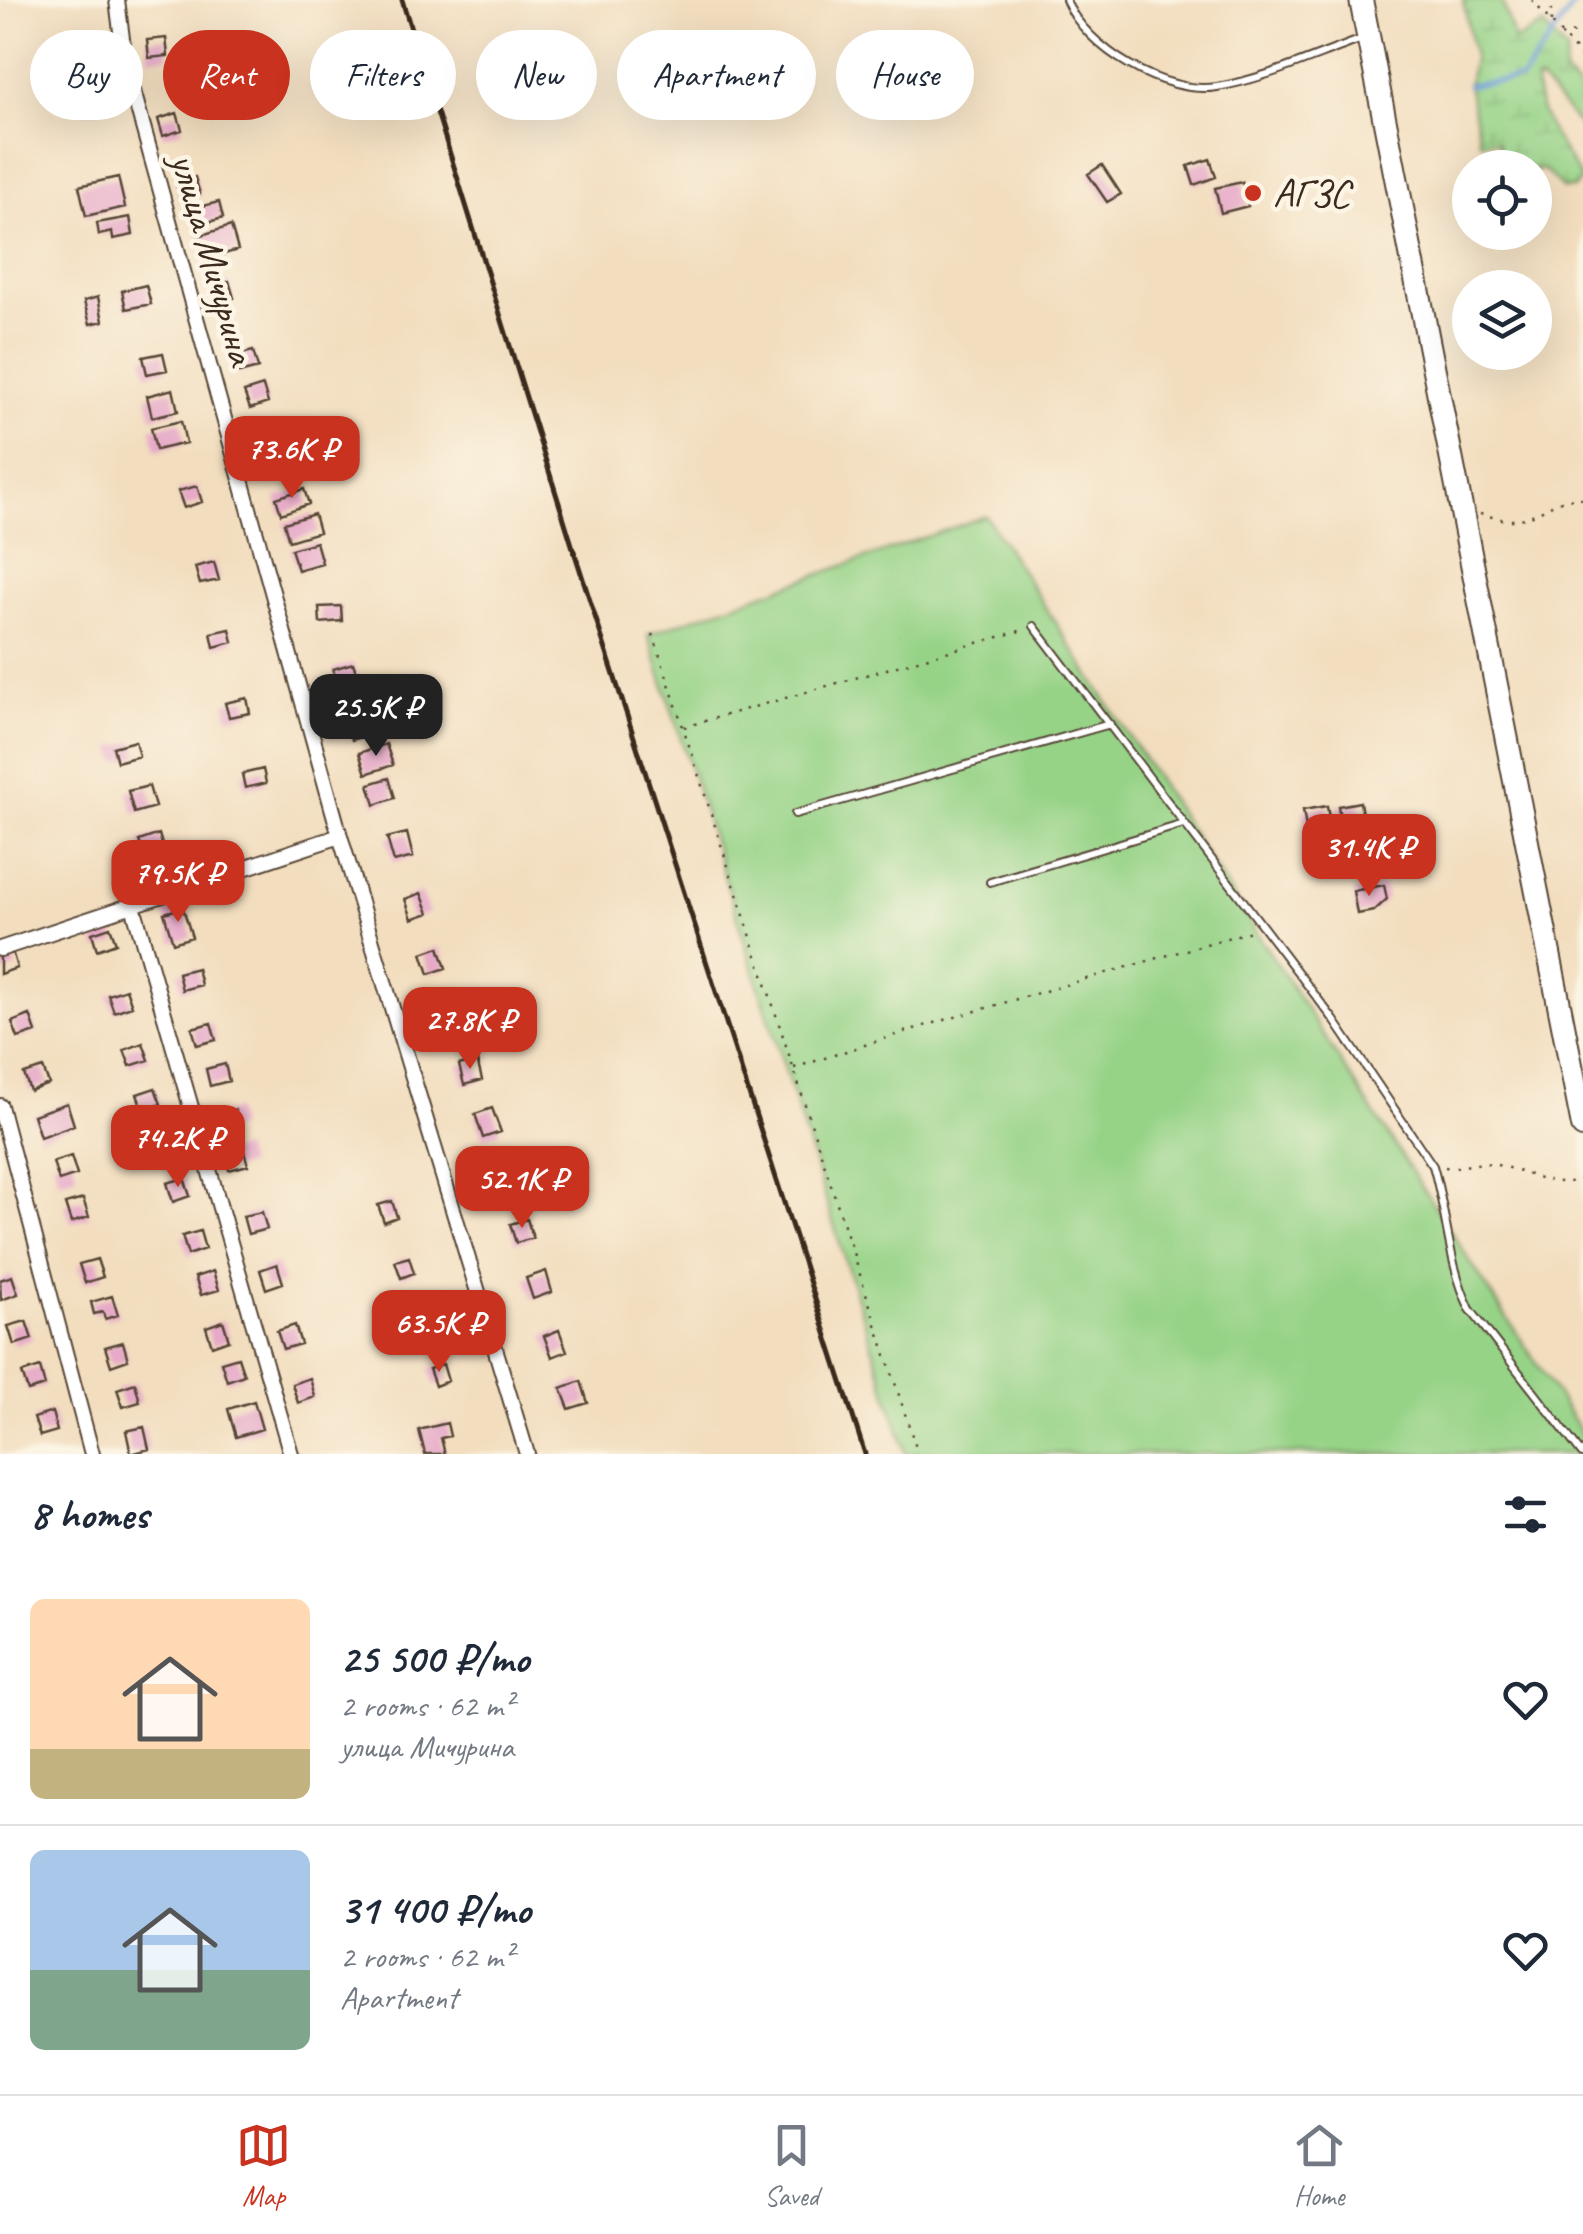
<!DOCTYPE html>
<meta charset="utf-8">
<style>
:root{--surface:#fff;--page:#f2f2f3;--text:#1f2937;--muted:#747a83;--line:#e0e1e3;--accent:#c8321e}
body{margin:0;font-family:Caveat,sans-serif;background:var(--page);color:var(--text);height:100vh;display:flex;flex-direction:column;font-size:38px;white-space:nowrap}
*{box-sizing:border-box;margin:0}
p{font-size:32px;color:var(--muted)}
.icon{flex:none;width:55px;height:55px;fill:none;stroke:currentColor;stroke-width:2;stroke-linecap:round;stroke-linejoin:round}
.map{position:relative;height:1454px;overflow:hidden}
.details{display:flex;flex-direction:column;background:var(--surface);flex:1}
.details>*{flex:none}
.guide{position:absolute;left:30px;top:30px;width:1000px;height:90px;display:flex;gap:20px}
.fabs{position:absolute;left:1452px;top:150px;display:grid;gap:20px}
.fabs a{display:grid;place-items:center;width:100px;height:100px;border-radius:50%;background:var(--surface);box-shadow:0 10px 40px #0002;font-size:50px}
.price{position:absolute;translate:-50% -85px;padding:0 22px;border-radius:20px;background:var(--accent);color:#fff;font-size:32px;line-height:65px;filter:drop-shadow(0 2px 5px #0008)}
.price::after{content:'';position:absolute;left:50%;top:60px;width:30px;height:22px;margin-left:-15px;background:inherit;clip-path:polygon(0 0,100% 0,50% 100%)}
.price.selected{background:#222;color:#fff}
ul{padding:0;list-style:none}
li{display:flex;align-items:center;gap:30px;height:250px;padding:0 30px}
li+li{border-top:2px solid var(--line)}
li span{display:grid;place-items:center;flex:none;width:280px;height:200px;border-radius:15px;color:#555}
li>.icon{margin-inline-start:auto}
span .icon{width:120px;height:120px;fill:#fffc;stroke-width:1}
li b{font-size:42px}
h2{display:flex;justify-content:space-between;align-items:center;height:120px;padding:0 30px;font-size:42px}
.pill{padding:0 35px;border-radius:45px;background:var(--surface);box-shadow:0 10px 40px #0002;font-size:35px;line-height:90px}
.pill.selected{background:var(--accent);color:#fff}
.menu{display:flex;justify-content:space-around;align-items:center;height:140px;border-top:2px solid var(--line);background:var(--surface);font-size:28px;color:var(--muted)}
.menu a{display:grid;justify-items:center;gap:5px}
.menu .selected{color:var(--accent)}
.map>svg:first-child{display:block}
</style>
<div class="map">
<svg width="1583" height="1454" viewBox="0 0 1583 1454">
<defs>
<pattern id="wetland-marsh" width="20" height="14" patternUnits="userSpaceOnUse" patternTransform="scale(2.5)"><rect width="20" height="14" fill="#96d387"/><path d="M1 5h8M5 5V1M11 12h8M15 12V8" fill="none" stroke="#82b574"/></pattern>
</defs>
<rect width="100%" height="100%" fill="#fcf5e5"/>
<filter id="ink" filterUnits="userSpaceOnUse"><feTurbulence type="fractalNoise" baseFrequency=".01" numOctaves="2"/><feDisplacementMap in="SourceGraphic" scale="20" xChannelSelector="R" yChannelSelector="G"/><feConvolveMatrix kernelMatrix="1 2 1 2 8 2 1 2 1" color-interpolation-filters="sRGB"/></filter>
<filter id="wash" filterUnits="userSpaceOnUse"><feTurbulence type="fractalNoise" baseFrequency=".0048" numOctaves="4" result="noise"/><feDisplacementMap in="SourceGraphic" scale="40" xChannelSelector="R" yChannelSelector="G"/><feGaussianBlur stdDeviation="2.25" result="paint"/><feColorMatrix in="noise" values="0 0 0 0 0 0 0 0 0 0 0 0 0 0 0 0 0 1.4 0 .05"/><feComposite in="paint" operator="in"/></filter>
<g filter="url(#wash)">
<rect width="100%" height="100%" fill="#f2ddbe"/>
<!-- wetland -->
<path fill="url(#wetland-marsh)" stroke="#687e52" stroke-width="2.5" d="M1463,0h39l13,41 28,-16 24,27 -3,22 19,19v37l-42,-49h-5c0,36 28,69 45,98l-7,9 -11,1 -20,-20 -8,3v-4l-32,-1 -5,-26 -18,1 -12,-57 6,-29z"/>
<!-- green -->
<path fill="#96d387" stroke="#687e52" stroke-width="2.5" d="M986,516l597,919v19h-677l-258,-820z"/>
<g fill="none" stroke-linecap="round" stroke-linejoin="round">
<!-- stream -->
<path stroke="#6b9dd6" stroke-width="5" d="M1468,85l54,-6 55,-79"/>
</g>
<g id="blocks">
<!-- building -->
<path fill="#e6a9c8" d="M166,38l2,18 -19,2 -2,-18z
M97,40l3,19 -22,3 -3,-18z
M102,91l3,18 -20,3 -3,-18z
M177,113l5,17 -19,6 -5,-17z
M1210,159l6,18 -22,8 -6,-19z
M1102,165l19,29 -14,8 -19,-28z
M118,177l7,30 -39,9 -7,-30z
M195,177l5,17 -19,6 -5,-17z
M1242,182l6,24 -27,7 -6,-25z
M219,202l4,16 -29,8 -4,-17z
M130,217l3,18 -20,4 -1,-7 -13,3 -2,-12z
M231,226l7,24 -33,10 -7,-24z
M229,281l5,17 -18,5 -6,-16z
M146,285l5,19 -25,5 -4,-18z
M98,297l5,24 -13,3 -6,-23z
M253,351l5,17 -19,5 -5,-17z
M163,353l4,17 -20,4 -4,-17z
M263,386l5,17 -18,6 -6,-17z
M173,389l5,22 -26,6 -5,-21z
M181,421l5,22 -30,7 -5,-22z
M283,432l7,25 -26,8 -8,-25z
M197,486l5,16 -18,6 -6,-17z
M304,489l5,15 -28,10 -5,-16z
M314,514l5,18 -30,9 -5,-18z
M316,542l6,21 -24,7 -7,-21z
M214,562l5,18 -19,4 -5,-17z
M341,606l1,15 -22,2 -1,-16z
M230,629l3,13 -19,5 -3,-14z
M353,663l6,17 -21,6 -5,-17z
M247,698l3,15 -21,4 -4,-14z
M370,713l6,19 -24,8 -6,-20z
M135,741l4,15 -22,6 -4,-15z
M386,744l7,21 -27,9 -7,-21z
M263,769l3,14 -21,5 -3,-14z
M389,778l6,20 -20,7 -6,-21z
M149,786l6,21 -21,6 -6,-22z
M1360,802l3,19 -22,4 -3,-19z
M1327,806l7,42 -24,4 -7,-42z
M407,833l6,24 -19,5 -7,-24z
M159,834l4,14 -19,7 -5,-14z
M1384,885l3,14 -13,12 -17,3 -4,-23z
M421,893l8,20 -17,6 -7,-20z
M183,908l9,29 -19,6 -9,-30z
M110,927l6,16 -19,7 -5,-17z
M439,947l7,21 -17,6 -7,-21z
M12,951l5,17 -17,6v-19z
M197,968l4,17 -19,5 -4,-17z
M126,989l6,17 -18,6 -6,-17z
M458,1003l7,25 -17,5 -8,-25z
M30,1015l6,17 -18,6 -6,-16z
M211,1023l5,17 -19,5 -5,-17z
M143,1043l6,17 -19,6 -6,-16z
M477,1060l5,20 -18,5 -5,-20z
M225,1064l4,17 -19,5 -4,-17z
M43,1068l6,16 -19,7 -6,-17z
M155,1088l6,16 -18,7 -6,-17z
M67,1103l7,22 -34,12 -7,-22z
M492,1108l9,24 -18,6 -8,-24z
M235,1110l4,17 -18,5 -5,-17z
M168,1128l6,17 -19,6 -5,-16z
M243,1148l5,17 -19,5 -5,-17z
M71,1156l6,19 -18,6 -6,-19z
M508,1164l8,19 -16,7 -8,-19z
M184,1178l6,18 -17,6 -6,-19z
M83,1199l6,18 -18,6 -6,-19z
M392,1201l5,16 -13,5 -6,-17z
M262,1212l5,17 -19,5 -5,-18z
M527,1219l6,19 -17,5 -6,-19z
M200,1231l5,18 -17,6 -6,-19z
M409,1257l5,16 -13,5 -6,-17z
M97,1259l6,18 -18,6 -6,-19z
M277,1264l6,19 -17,6 -6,-19z
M213,1271l6,19 -18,5 -6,-18z
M546,1271l6,21 -19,7 -7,-21z
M12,1276l6,18 -17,6 -1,-20z
M112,1296l6,19 -13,4 -2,-7 -9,2 -3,-12z
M26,1321l6,18 -18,6 -6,-19z
M223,1321l6,19 -17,6 -6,-19z
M295,1325l6,19 -18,5 -6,-18z
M559,1330l8,21 -15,6 -8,-21z
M123,1342l5,18 -17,6 -6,-19z
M238,1357l6,18 -17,6 -6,-19z
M443,1364l5,17 -13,5 -6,-17z
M40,1367l5,19 -17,5 -6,-18z
M310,1378l5,19 -17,6 -6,-19z
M581,1381l7,22 -19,6 -8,-21z
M135,1383l5,19 -17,5 -6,-18z
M254,1401l8,28 -26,8 -8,-28z
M52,1412l5,19 -17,5 -6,-18z
M447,1423l3,13 -9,2 4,16h-20l-6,-24z
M144,1427l5,22 -18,5 -5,-23z"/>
</g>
</g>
<g filter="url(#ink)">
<use href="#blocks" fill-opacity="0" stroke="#564536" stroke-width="2.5"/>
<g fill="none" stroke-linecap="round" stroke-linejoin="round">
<!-- lane casing -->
<g stroke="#564536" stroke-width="10">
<path id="lane" d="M1066,0c19,48 100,96 151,87 49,-8 99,-32 146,-48
M1034,626l300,394 99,146c14,47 15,98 37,143l112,145
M795,814l315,-90
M990,882l194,-58"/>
</g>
<!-- street casing -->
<g stroke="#564536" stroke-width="18">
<path id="street" d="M117,0l8,62 215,774 187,618
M133,906l158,548
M0,949l340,-113
M0,1106l92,348"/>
</g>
<!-- primary casing -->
<g stroke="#564536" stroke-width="26">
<path id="primary" d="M1361,0l222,1126"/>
</g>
<!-- path -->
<path stroke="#564536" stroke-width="2.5" stroke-dasharray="2.5 8" stroke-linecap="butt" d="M1532,0l51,59
M1551,22v-22
M1561,36l22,-6
M1480,514c13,3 28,8 41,5 24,-6 36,-24 62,-20
M653,634l265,820
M684,727l339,-97
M794,1068l120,-39 337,-98
M1445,1167c17,2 31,-6 47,-3 30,5 64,27 91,14"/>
<!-- lane -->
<use href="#lane" stroke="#fff" stroke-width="6"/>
<!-- street -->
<use href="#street" stroke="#fff" stroke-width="14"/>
<!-- primary -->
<use href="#primary" stroke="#fff" stroke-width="22"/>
<!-- rail -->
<path stroke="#3b2a1e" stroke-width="5" d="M402,0l171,548 292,906"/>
</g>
</g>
<!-- markers -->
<circle fill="#c8321e" stroke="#fcf5e5" stroke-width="4" cx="1253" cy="193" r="10"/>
<g text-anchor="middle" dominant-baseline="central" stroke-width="9" stroke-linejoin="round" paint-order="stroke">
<!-- poi labels -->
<g font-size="40" fill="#3b2a1e" stroke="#fcf5e5" text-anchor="start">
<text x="1273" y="193">АГЗС</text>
</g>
<!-- street labels -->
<g font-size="40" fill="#3b2a1e" stroke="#fcf5e5">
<text transform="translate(213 259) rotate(74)">улица Мичурина</text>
</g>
</g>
</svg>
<div class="fabs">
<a><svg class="icon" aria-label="locate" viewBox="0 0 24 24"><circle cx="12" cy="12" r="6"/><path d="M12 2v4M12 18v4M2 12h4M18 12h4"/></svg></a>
<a><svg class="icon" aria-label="layers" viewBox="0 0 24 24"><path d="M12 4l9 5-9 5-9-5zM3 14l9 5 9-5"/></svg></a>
</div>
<b class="price" style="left:292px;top:501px">73.6K ₽</b>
<b class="price selected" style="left:376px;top:759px">25.5K ₽</b>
<b class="price" style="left:1369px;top:899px">31.4K ₽</b>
<b class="price" style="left:178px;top:925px">79.5K ₽</b>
<b class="price" style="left:470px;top:1072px">27.8K ₽</b>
<b class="price" style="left:178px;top:1190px">74.2K ₽</b>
<b class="price" style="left:522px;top:1231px">52.1K ₽</b>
<b class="price" style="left:439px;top:1375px">63.5K ₽</b>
<div class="guide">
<a class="pill">Buy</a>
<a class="pill selected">Rent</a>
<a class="pill">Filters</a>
<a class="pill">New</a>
<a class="pill">Apartment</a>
<a class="pill">House</a>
</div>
</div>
<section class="details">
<h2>8 homes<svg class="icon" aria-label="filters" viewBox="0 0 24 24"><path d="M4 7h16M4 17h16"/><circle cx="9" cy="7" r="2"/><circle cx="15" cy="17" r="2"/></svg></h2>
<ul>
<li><span style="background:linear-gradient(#ffd9b3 75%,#c2b280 0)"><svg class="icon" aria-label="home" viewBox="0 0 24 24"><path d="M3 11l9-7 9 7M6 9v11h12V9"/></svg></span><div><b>25 500 ₽/mo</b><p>2 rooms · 62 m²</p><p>улица Мичурина</p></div><svg class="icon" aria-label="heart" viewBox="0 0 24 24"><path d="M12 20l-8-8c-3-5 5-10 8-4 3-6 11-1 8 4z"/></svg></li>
<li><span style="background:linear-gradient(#a9c7e8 60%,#7fa58c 0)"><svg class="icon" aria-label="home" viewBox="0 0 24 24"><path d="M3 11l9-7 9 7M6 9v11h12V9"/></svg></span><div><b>31 400 ₽/mo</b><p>2 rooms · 62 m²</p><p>Apartment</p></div><svg class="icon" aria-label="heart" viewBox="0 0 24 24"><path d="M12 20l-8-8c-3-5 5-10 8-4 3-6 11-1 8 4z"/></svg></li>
</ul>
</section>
<nav class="menu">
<a class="selected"><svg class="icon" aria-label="map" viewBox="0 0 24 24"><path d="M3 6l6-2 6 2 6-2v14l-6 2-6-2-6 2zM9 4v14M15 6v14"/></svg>Map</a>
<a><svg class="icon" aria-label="saved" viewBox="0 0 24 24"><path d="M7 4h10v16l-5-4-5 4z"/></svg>Saved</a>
<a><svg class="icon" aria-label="home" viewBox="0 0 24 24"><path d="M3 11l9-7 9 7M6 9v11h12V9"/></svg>Home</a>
</nav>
